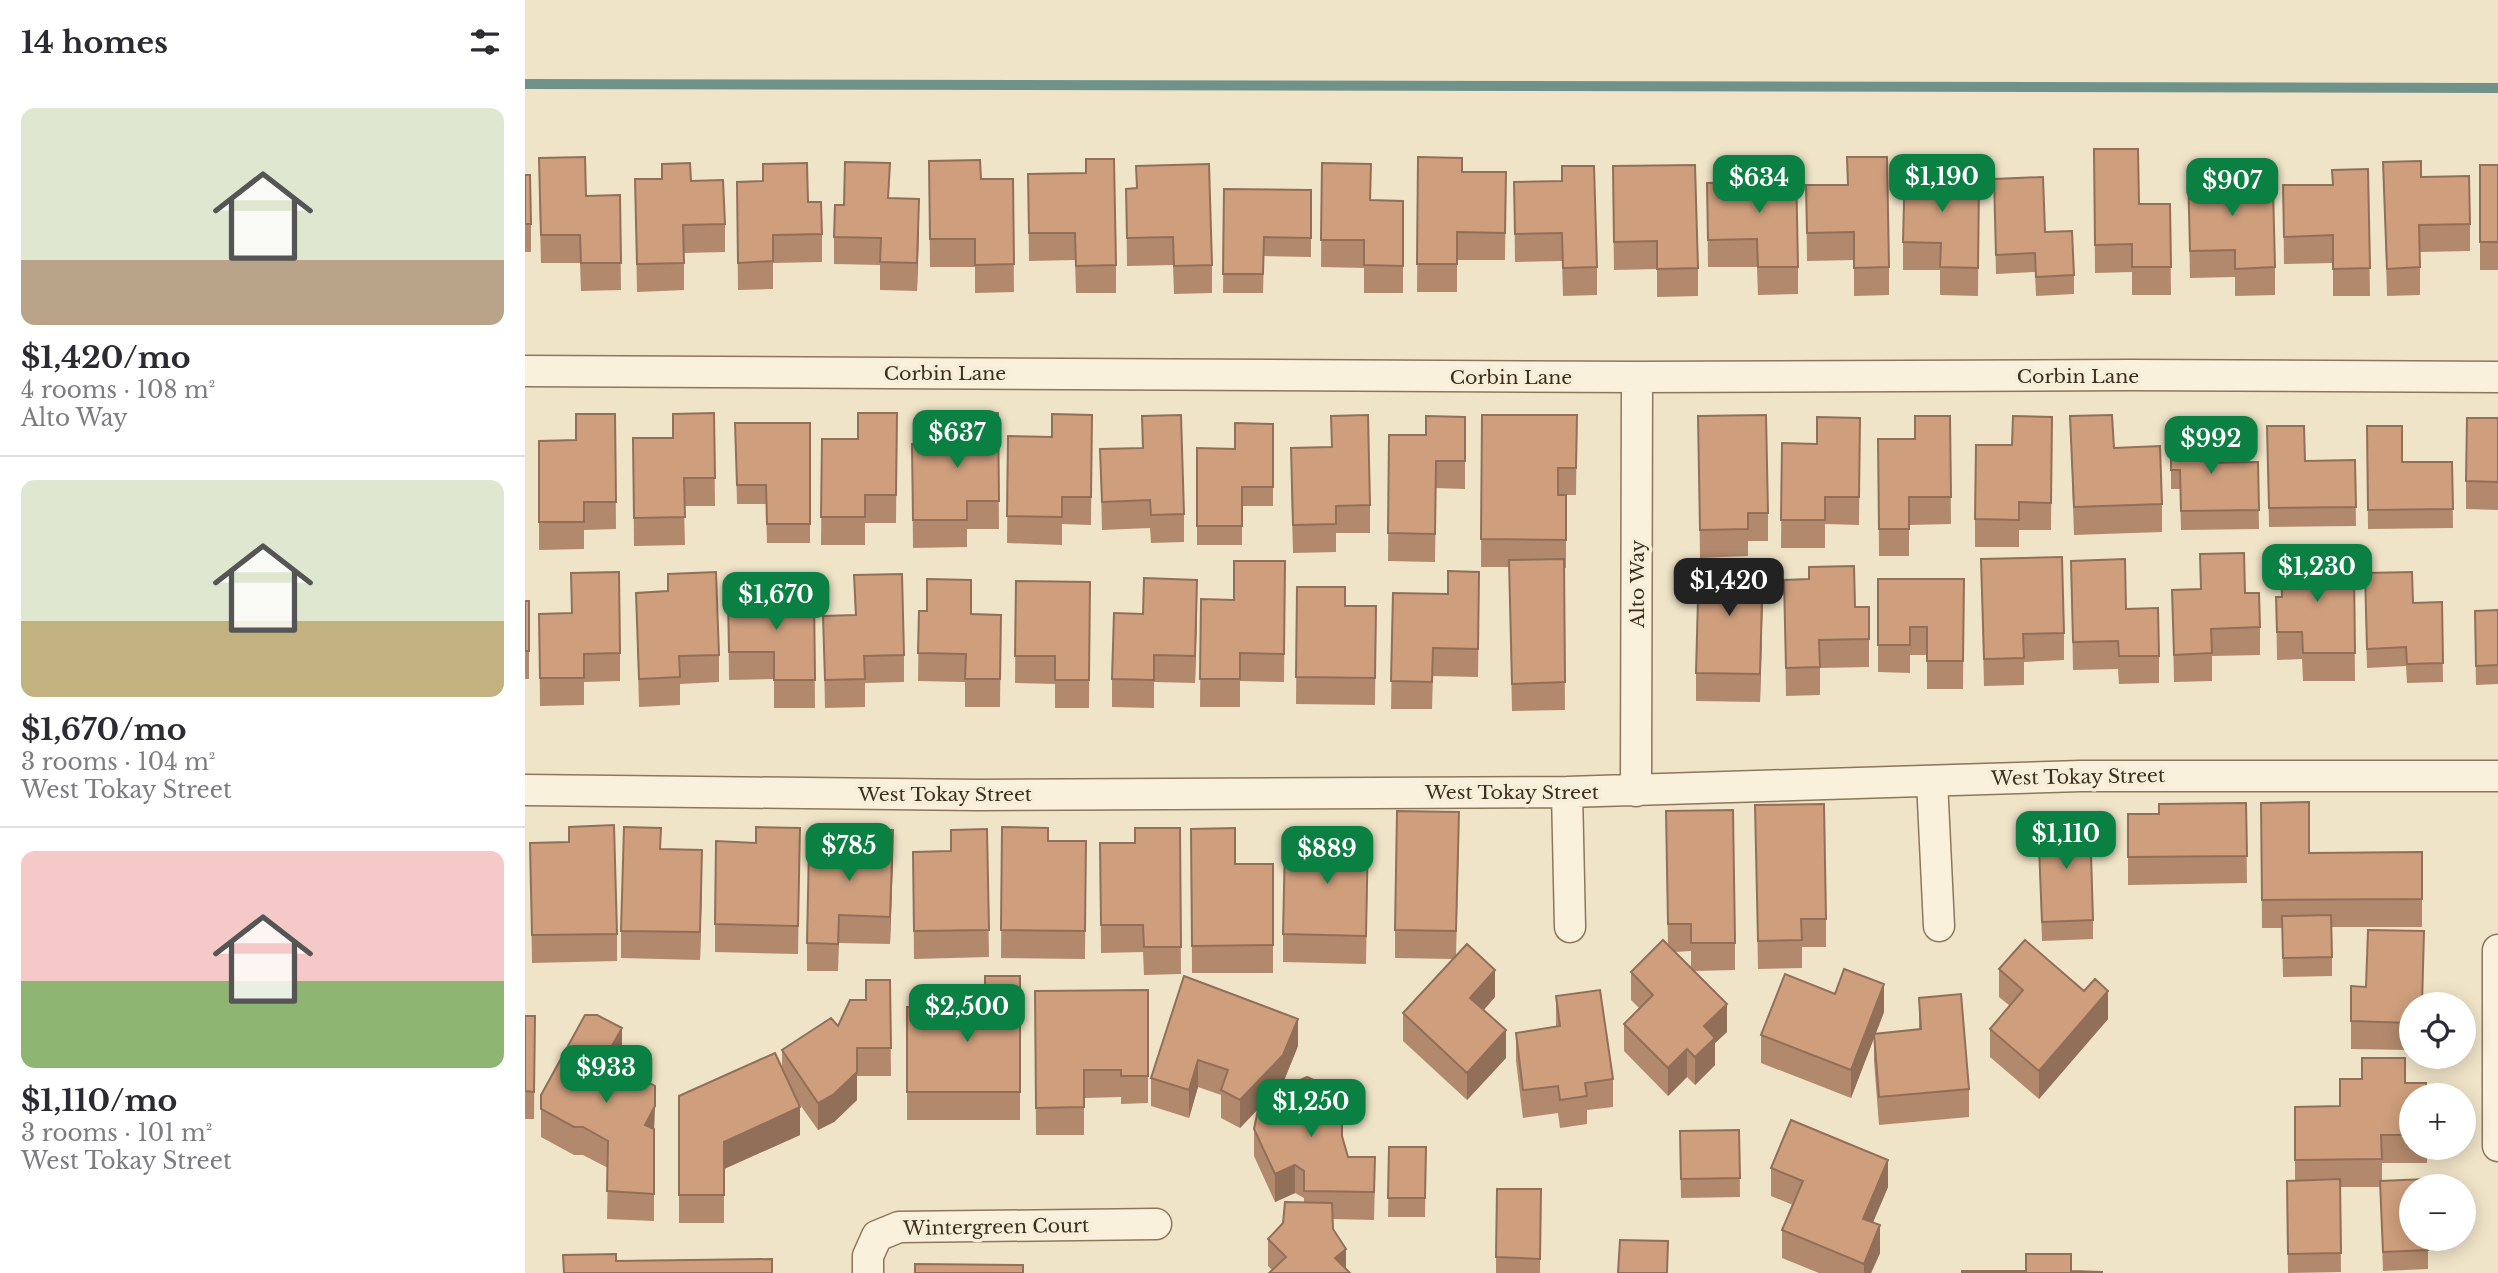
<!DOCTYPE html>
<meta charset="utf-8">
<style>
:root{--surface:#fff;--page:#f7f7f7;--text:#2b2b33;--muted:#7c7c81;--line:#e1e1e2;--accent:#0b8043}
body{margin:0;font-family:"Libre Baskerville",serif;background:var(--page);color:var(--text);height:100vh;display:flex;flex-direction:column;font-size:26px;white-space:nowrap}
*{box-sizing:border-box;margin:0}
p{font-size:23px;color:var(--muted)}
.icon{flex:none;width:38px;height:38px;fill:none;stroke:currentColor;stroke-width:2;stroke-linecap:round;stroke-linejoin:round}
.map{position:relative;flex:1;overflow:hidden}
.details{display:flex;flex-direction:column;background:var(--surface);width:525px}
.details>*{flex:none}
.tools{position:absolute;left:1874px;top:992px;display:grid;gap:14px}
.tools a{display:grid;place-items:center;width:77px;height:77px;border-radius:50%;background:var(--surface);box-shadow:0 4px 18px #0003;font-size:35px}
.price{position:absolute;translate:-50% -60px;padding:0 16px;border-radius:14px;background:var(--accent);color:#fff;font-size:23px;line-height:46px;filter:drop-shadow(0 2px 4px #0008)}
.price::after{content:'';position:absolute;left:50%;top:42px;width:21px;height:16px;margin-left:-10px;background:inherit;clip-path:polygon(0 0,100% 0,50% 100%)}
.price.on{background:#222;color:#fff}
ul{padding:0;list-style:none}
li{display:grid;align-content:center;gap:14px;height:371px;padding:0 21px}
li+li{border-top:2px solid var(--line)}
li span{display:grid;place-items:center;height:217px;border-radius:14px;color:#555}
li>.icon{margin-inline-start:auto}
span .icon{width:126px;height:126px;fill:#fffc;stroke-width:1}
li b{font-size:30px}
h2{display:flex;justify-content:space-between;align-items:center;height:84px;padding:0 21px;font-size:30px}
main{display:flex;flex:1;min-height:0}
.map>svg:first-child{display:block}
</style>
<main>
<section class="details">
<h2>14 homes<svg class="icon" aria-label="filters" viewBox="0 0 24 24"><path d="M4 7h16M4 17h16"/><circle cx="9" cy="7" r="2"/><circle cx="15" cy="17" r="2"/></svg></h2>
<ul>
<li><span style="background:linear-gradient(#dfe7d0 70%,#b9a48a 0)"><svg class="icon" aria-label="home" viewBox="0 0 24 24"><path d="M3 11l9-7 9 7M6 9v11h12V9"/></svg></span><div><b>$1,420/mo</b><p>4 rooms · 108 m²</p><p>Alto Way</p></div></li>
<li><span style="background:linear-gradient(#dfe7d0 65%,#c2b280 0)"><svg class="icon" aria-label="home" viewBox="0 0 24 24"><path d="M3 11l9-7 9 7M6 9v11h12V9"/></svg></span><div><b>$1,670/mo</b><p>3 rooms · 104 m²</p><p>West Tokay Street</p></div></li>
<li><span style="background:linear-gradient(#f6c9c9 60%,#8fb573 0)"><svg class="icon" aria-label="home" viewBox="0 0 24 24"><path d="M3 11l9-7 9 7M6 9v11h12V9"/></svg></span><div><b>$1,110/mo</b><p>3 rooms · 101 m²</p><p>West Tokay Street</p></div></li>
</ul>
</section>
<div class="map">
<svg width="1973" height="1273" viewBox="0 0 1973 1273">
<rect width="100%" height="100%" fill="#f0e4c8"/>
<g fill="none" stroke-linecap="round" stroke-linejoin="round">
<!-- stream -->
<path stroke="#6f938a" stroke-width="10" d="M0,84l1973,4"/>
<!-- street casing -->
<g stroke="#8d765c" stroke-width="33">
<path id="street" d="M0,371l1112,6 493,-2 368,2
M1407,781l7,145
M0,790l453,5 589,-3 514,-16h417
M1111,791l1,-414
M1042,792l3,135
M1973,950v196
M343,1273v-17l9,-20 22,-9 257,-3"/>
</g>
<!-- street -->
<use href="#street" stroke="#faf1dc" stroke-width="30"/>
</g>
<!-- wall -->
<path fill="#b2896c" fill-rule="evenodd" d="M1569,149l45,55h31l1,91h-39v-23l-37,1z
M893,157l44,15h44l-1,88h-48v32h-40z
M404,161l52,18h32l1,113 -39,1v-26h-45z
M1858,162l38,15 49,47v27l-50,1v43l-33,1z
M797,163l49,37 32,1v92h-39v-25l-43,-1z
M1955,165h18v105h-18z
M1843,169l2,127h-37v-33l-49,1 -1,-79h49z
M1663,171l54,18 33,78v28l-40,1v-19l-45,1z
M503,174l88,91v28h-40l-1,-33 -46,1z
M0,175l6,49v28h-6z
M110,179l56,2 34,43v28l-41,1v37l-47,2z
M1469,179l51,53 29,43v19l-38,2 -1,-24 -39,2z
M238,181l45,21 14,32v28l-49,1v26l-35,1 -1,-81z
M989,182l83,85v28l-34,1 -1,-35 -47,1z
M1423,182h31l-1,114 -38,-1v-25h-37v-28z
M1182,183l91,84v27l-40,1 -1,-28h-49z
M1281,185l83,82v28l-35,1v-36l-47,1z
M14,186l47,10 34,-1 1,95 -40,1 -1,-28h-39z
M601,189l86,76v28l-38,1 -1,-29 -46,1z
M699,189l87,1v67l-47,-1 -1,37h-40z
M1088,194l85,74v28l-41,1v-28l-43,1z
M364,198l30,28 -2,65 -37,-1v-25l-46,-1v-27l10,-32z
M189,413l1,93h-31l1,39 -51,1 -1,-108h40z
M372,413l-1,110h-31v22h-44l1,-106h36z
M473,413l1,116h-32v18l-54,1 -1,-104h45z
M90,414l1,115 -32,1v19l-45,1v-109l37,-1z
M567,415l-1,110 -29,-1v21l-55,-2 1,-107 44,1z
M957,415h95l-1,80h-10v73h-2l1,142 -53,1 -3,-144h-28z
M617,416l42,98v28l-33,1 -1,-15 -48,2 -2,-81 43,-1z
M806,416l39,89v28h-34v19l-43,1 -2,-78 40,-28z
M1173,416l70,97v28h-20v15l-48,2z
M1425,416l1,108 -42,1v31h-30l-1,-117h37z
M1545,416l44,32 48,56v28l-88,3z
M940,417v72l-29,-1 -1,74 -47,-1 1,-126h37z
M1527,417l-1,113h-32v17h-44v-28l37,-74z
M1335,418l-1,107 -34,-1v24h-44l1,-105 35,1z
M1973,418v92l-32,-1v-28z
M210,423h75v120h-43l-1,-39h-29z
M748,424v82h-31v39h-45v-97l38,1z
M1742,426l38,35 50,-1 1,66 -87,1z
M1842,426l35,36h50l1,66 -85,1z
M1646,427l37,36 50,-1 1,67 -78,1 -1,-41h-9z
M1675,554l45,39 15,34v28l-48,1v25l-38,1 -2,-92 28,-1z
M1456,559l83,74v27l-40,2v23l-40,1z
M760,561l-1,121 -44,-1v26h-40l1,-108 33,1z
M1546,561l55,48 33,47v27l-40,1 -1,-15 -45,1z
M1829,569l1,112h-52l-1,-22 -25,1 -1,-63h6l43,-27z
M46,573l49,80v28l-36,1v23l-44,1 -1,-92 33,-1z
M329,575l50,80v27l-39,1v24l-40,1 -2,-92 32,-1z
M1353,579h86l-1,110h-36v-34h-17v18l-32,-1z
M1259,580l71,27h14v60l-49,1v27l-34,1z
M491,581l74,1 -1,126h-34v-24l-40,-1z
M772,587l48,19h31l-1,99 -79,-1z
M1238,589l-3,113 -64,-1v-28z
M1840,592l48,11 29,-1 1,80 -36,1 -1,-17 -39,2z
M111,593l83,62v27l-39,2v21l-41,2z
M868,593l86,7 -1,77 -45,-1 -1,33h-41z
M289,596l1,112h-41v-29l-45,1 -1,-83z
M0,601h4v78h-4z
M672,608l-2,75 -41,-1v26l-42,-1v-28l31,-65z
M1973,610v74l-22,1 -1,-55z
M394,611l82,4 -1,92h-35v-25l-47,-1z
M1721,803l1,80 -119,2v-71h31z
M1736,803l48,50 113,-1v75h-90v49l-49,1 -1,-49h-20z
M1230,805l71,114v28h-24v21l-44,1z
M1513,822l55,98v19l-51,2z
M477,827l46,14h38l-1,118 -84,-1z
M275,828l-2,126 -83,-2v-28l41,-81z
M655,828l1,146 -37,1 -1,-23 -42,1 -1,-110h35z
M462,829l2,128 -75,2 -1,-107 38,-1z
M666,829l44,35h38v109h-81z
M1141,838l69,105v27l-41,1 33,61 -12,11v22l-20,20 -8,-8 -19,19 -44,-45v-27l15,-16 -8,-8v-28l37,-27zM1166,951v17l-16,-16z
M934,840l-3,115 39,42 -11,13 22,48 -39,42 -64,-59v-28l50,-54 -58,-1v-28z
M44,842l48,92v27l-85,2 -2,-120z
M803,844l40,14 -2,106 -83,-2v-28z
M136,849l41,29 -2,82 -79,-2v-27z
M368,857l-3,87 -51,-1 -1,28h-31v-28z
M1899,958l-13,46v46l-60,-1v-63l15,1z
M1474,969l109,50 -69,80 -49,-42v-28l20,-23 -11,-9z
M495,976v144h-113v-113h78z
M659,976l114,70 -15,37 -6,7 65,46 6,21 27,28 -1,35 -41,-1 -61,51 -4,-4v-27l36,-37v-4l-9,-5 -20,9 -21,-46v-27l4,-20 -18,19 -19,-10v-23l-23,-8 -9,31 -38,-12v-28z
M365,980l1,96h-34v24l-23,22 -16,8 -22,-31 4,36 -76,34v54h-45v-127l103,-29v-17l56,-24 28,-26z
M623,990v113l-27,1v-7l-37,1v37h-48l-1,-144z
M1310,994l49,18 -8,21 43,-3v-32l50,91v28l-90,8 -5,-64v-23l-23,60 -90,-35v-28z
M1031,996l57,83v28l-26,3v14l-27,4 -2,-15 -35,5 -7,-57v-28l40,-6z
M0,1016h10l-1,103h-9z
M97,1056l-5,9 38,68 -1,2v86l-47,-2 1,-51 -25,-13h-9l-33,-18v-42z
M1880,1083l6,13v52h16v15h-45v18l46,58v30l-45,2 -3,-84h-40l1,85 -53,1 -1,-92 8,-1v-73l45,-1z
M1214,1130l1,67 -59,1 -1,-67z
M864,1147h37l-1,70h-37z
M1246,1168l117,19 -15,35 7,31 -9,20h-52l-37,-15v-28l11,-25 -22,-9z
M1016,1189l-1,84h-44v-16z"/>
<!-- shaded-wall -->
<path fill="#916f58" d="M394,199v27l-2,65v-28z
M1238,562v27l-3,113v-28z
M672,580v28l-2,75v-27z
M368,830v27l-3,87v-27z
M177,850v28l-2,82v-28z
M970,970v27l-25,28v-27z
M1359,984v28l-33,86v-28z
M1583,991v28l-69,80v-28z
M1202,1004v28l-12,11v22l-20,20v-28l9,-31z
M773,1019v27l-15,37 -43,45v-28z
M97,1028v28l-17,30v-28z
M981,1030v28l-39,42v-27z
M1162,1049v28l-19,19v-28z
M673,1060v27l-9,31v-28z
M332,1072v28l-23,22 -16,8v-27z
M130,1106l-1,29v86v-86l-9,-10z
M275,1107v28l-76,34v-27z
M1363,1160v27l-25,59v-27z
M770,1165v28l-20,9v-28z
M1355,1225v28l-9,20h-7v-9z
M821,1249v24l-11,-15z"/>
<!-- building -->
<path fill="#cf9f7d" stroke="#916f58" stroke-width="2" d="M1569,149h44l1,55h31l1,63h-39v-23l-37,1z
M60,157l1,39 34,-1 1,68h-40l-1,-28h-39l-2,-77z
M893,157l44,1v14h44l-1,61 -48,-1v32h-40z
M1322,157h40l2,110 -35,1v-36l-47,1 -1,-48h42z
M561,159h28l2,106 -40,1 -1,-33h-46l-1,-59 58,-1z
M455,160l1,19h32l1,85 -39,1v-26h-45l-1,-78z
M1896,161v16l48,-1 1,48 -51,1 1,42 -33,2 -4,-107z
M320,162l45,1 -2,35 31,1 -2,64 -37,-1 1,-24 -47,-1 1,-32h9z
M165,163l1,18 32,-1 2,44 -42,1 1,38 -47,1 -2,-85h27v-15z
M282,163l1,39h13l1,32 -49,1v26l-35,2 -1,-81 26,-1v-17z
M797,163l49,1 -1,36 33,1v65l-39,-1v-25h-43z
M1380,163l43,1v18h31l-1,86 -38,-1 1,-24 -38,-1z
M684,164l3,101 -38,1 -1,-29 -46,1 -1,-49 11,-1 -1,-22z
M1170,165l3,103 -41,1v-28l-43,1 -1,-76z
M1955,165h18v77h-18z
M1037,166h32l3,101 -34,1 -1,-35 -47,1 -1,-52 48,-1z
M1242,166h29l2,101h-40l-1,-28 -49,1 -1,-57 61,-1z
M1716,169l1,20 31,-1 2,79 -40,2v-19l-45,1 -2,-80z
M1843,169l2,99 -37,1v-34l-49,2 -1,-52h50l-1,-15z
M0,175h5l1,49h-6z
M1518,177l2,55 27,-1 2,44 -38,2 -1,-24 -39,2 -2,-76z
M699,189l87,1v48l-47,-1 -1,37h-40z
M189,413l1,65h-31l1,39 -51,1 -1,-80h40v-24z
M333,413h39l-1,82h-31v22h-44l1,-78h36z
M432,413h41l1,88h-32v19h-54l-1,-76h45z
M51,414h39l1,88h-32v20h-45v-81l37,-1z
M527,414l40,1 -1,82h-29v20l-55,-1 1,-80 44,1z
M656,415l3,99 -33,1 -1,-15 -48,2 -2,-53 43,-1 -1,-32z
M843,415l2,90 -34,1v18l-43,1 -2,-77 41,-1 -1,-31z
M957,415h95l-1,53h-18v27h8v45l-85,-1z
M1241,415l2,98h-20v16l-48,1 -2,-114z
M1587,415l2,33 46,-2 2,58 -88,3 -4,-91z
M901,416l39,1v44h-29l-1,73 -47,-1 1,-98h37z
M1390,416h35l1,81h-42v32h-30l-1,-90h37z
M1488,416l39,1 -1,86 -32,-1v18l-44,-1 1,-74h36z
M1292,417l43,1 -1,79h-34v23h-44l1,-77 35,1z
M1942,418h31v64l-32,-1z
M210,423h75v101h-43l-1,-39h-29z
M710,423l38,1v63h-31v39h-45v-78l38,1z
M1742,426h37l1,35 50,-1 1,47 -87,1z
M1842,426h35v36h50l1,47 -85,1z
M1646,427h36l1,36 50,-1 1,48 -78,1 -1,-41h-9z
M1719,553l1,40h14l1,34 -49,2 1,24 -38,2 -2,-65 29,-1 -1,-35z
M1799,554l1,16 29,-1 1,84h-52l-1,-21h-25l-1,-35h6l-1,-42z
M1537,557l2,76 -41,1 1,24 -40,1 -3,-100z
M1039,559l1,123 -53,2 -3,-124z
M1600,559l1,50 32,-1 1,48h-40l-1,-15 -45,1 -2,-81z
M709,561h51l-1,93 -44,-1v26h-40l1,-80 33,1z
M1174,561l64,1 -3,112 -64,-1z
M1329,566l1,41h14v32l-50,1 1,27 -34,1 -2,-88 25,-1v-12z
M923,571l31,1 -1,77 -45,-1 -1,34 -41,-1 2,-88 55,1z
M94,572l1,81 -36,1v24h-44l-1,-64 33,-1 -1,-40z
M191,572l3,83 -40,1 1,21 -41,2 -3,-86 32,-2v-17z
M1887,572l1,31 29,-1 1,61 -36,1 -1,-17 -39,2 -2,-76z
M377,574l2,81 -40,1 1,23 -40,1 -2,-64 33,-1 -2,-40z
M619,578l53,2 -2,76 -41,-1v25l-42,-1 2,-66 29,1z
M402,579l44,1v34l30,1 -1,64h-35l1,-25 -48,-1 1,-42h8z
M1353,579h86l-1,82h-36v-34h-17v18h-32z
M491,581l74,1 -1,98h-34v-24h-40z
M772,587h48v19h31l-1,72 -79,-1z
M289,596l1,84h-41v-28h-45l-1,-55z
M0,601h4v50h-4z
M1973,610v55l-22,1 -1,-55z
M1784,802v51l113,-1v47l-160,1 -1,-97z
M1721,803l1,53 -119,1v-43h31v-10z
M1299,804l2,115h-25l1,21 -44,1 -3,-136z
M1208,810l2,133h-44v-19h-23l-2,-113z
M872,811l62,1 -3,119 -61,-1z
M1565,821l3,99 -51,2 -4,-100z
M89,825l3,109 -85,1 -2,-92 39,-1v-15z
M99,827l37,1 -1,21 42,1 -2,82 -79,-1z
M231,827l44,1 -2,98 -83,-2 1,-83 40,2z
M477,827l46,1v13h38l-1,90 -84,-1z
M326,828l42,2 -3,87 -51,-2 -1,29 -31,-1 2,-96 42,2z
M610,828h45l1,119h-37l-1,-22h-42l-1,-82h35z
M710,828v36h38v81l-81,1 -1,-117z
M462,829l2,101 -75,1 -1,-79 38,-1v-21z
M803,830l40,1 -2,105 -83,-2 2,-91 43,1z
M1806,915l1,42 -49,1 -1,-42z
M1843,930l56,1 -2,73h-11v19l-60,-2v-35l15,1z
M1138,940l64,64 -23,22 11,12 -20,19 -8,-8 -19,19 -44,-44 29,-29 -22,-23z
M1500,940l59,51 11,-12 13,12 -69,80 -49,-42 33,-39 -24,-21z
M942,944l28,26 -25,28 36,32 -39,43 -64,-60z
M1319,969l40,15 -33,86 -90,-35 24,-61 50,20z
M460,976h35v116h-113v-85h78z
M659,976l114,43 -15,36 -43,45 -19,-10 7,-20 -30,-10 -9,30 -38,-12z
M341,980h24l1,68h-34v24l-23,22 -16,9 -36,-53 49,-32 7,8 12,-26h16z
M623,990v86h-27v-6h-37v37l-48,1 -1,-117z
M1075,990l13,89 -28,4 2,13 -27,4 -2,-14 -35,4 -7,-57 44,-7 -4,-30z
M1436,994l8,95 -90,8 -5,-63 47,-5 -2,-31z
M60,1015h12l25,13 -17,30 50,28v20l-10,19 9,4v65l-47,-3 1,-50 -25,-14h-9l-33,-18v-14z
M0,1016h10l-1,76 -9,-1z
M250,1053l25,54 -76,35v53h-45v-99z
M1837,1058h43v25h21v13h-15v39h-30l1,24 -87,1v-53l45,-1v-27h22z
M782,1077l11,5 6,8 8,-3 10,26v23l6,21h27l-1,35 -70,-1v-20l-9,-6 -20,9 -21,-45 4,-19v-12z
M1266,1120l97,40 -25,59 17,6 -16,39 -82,-34 21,-49 -32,-13z
M1214,1130l1,48 -59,1 -1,-48z
M864,1147h37l-1,51h-37z
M1815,1179l1,74 -53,1 -1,-73z
M1901,1179v7h-15v53h17v11l-45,2 -3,-71z
M972,1189h44l-1,70 -44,-2z
M760,1202l47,1 1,26 13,20 -11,9 15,15h-81l17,-16 -18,-18 15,-16z
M1095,1240l48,1 -1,32h-49z
M91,1254v7l156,-2v14h-208l-1,-18z
M1501,1254h45v17l31,1v1h-140v-2h64z
M390,1264l108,1v8h-108z"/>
<g text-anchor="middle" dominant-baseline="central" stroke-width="7" stroke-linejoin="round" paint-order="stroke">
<!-- street labels -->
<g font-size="19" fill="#3d2e20" stroke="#f7eed8">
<text x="420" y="373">Corbin Lane</text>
<text x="1553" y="376">Corbin Lane</text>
<text x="986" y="377">Corbin Lane</text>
<text transform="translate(1112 584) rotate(-90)">Alto Way</text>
<text transform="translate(1553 777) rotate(-1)">West Tokay Street</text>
<text x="987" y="792">West Tokay Street</text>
<text x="420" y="794">West Tokay Street</text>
<text transform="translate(471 1227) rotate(-1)">Wintergreen Court</text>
</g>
</g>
</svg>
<div class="tools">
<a><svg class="icon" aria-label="locate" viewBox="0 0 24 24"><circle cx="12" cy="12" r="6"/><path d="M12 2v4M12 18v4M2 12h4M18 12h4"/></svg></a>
<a>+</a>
<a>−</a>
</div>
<b class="price" style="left:1417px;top:214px">$1,190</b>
<b class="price" style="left:1234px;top:215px">$634</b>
<b class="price" style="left:1707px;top:218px">$907</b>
<b class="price" style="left:432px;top:470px">$637</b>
<b class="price" style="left:1686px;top:476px">$992</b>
<b class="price" style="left:1792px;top:604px">$1,230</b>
<b class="price on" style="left:1204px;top:618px">$1,420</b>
<b class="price" style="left:251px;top:632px">$1,670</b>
<b class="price" style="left:1541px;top:871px">$1,110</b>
<b class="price" style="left:324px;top:883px">$785</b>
<b class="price" style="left:802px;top:886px">$889</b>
<b class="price" style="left:442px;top:1044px">$2,500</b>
<b class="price" style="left:81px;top:1105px">$933</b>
<b class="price" style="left:786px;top:1139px">$1,250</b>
</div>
</main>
